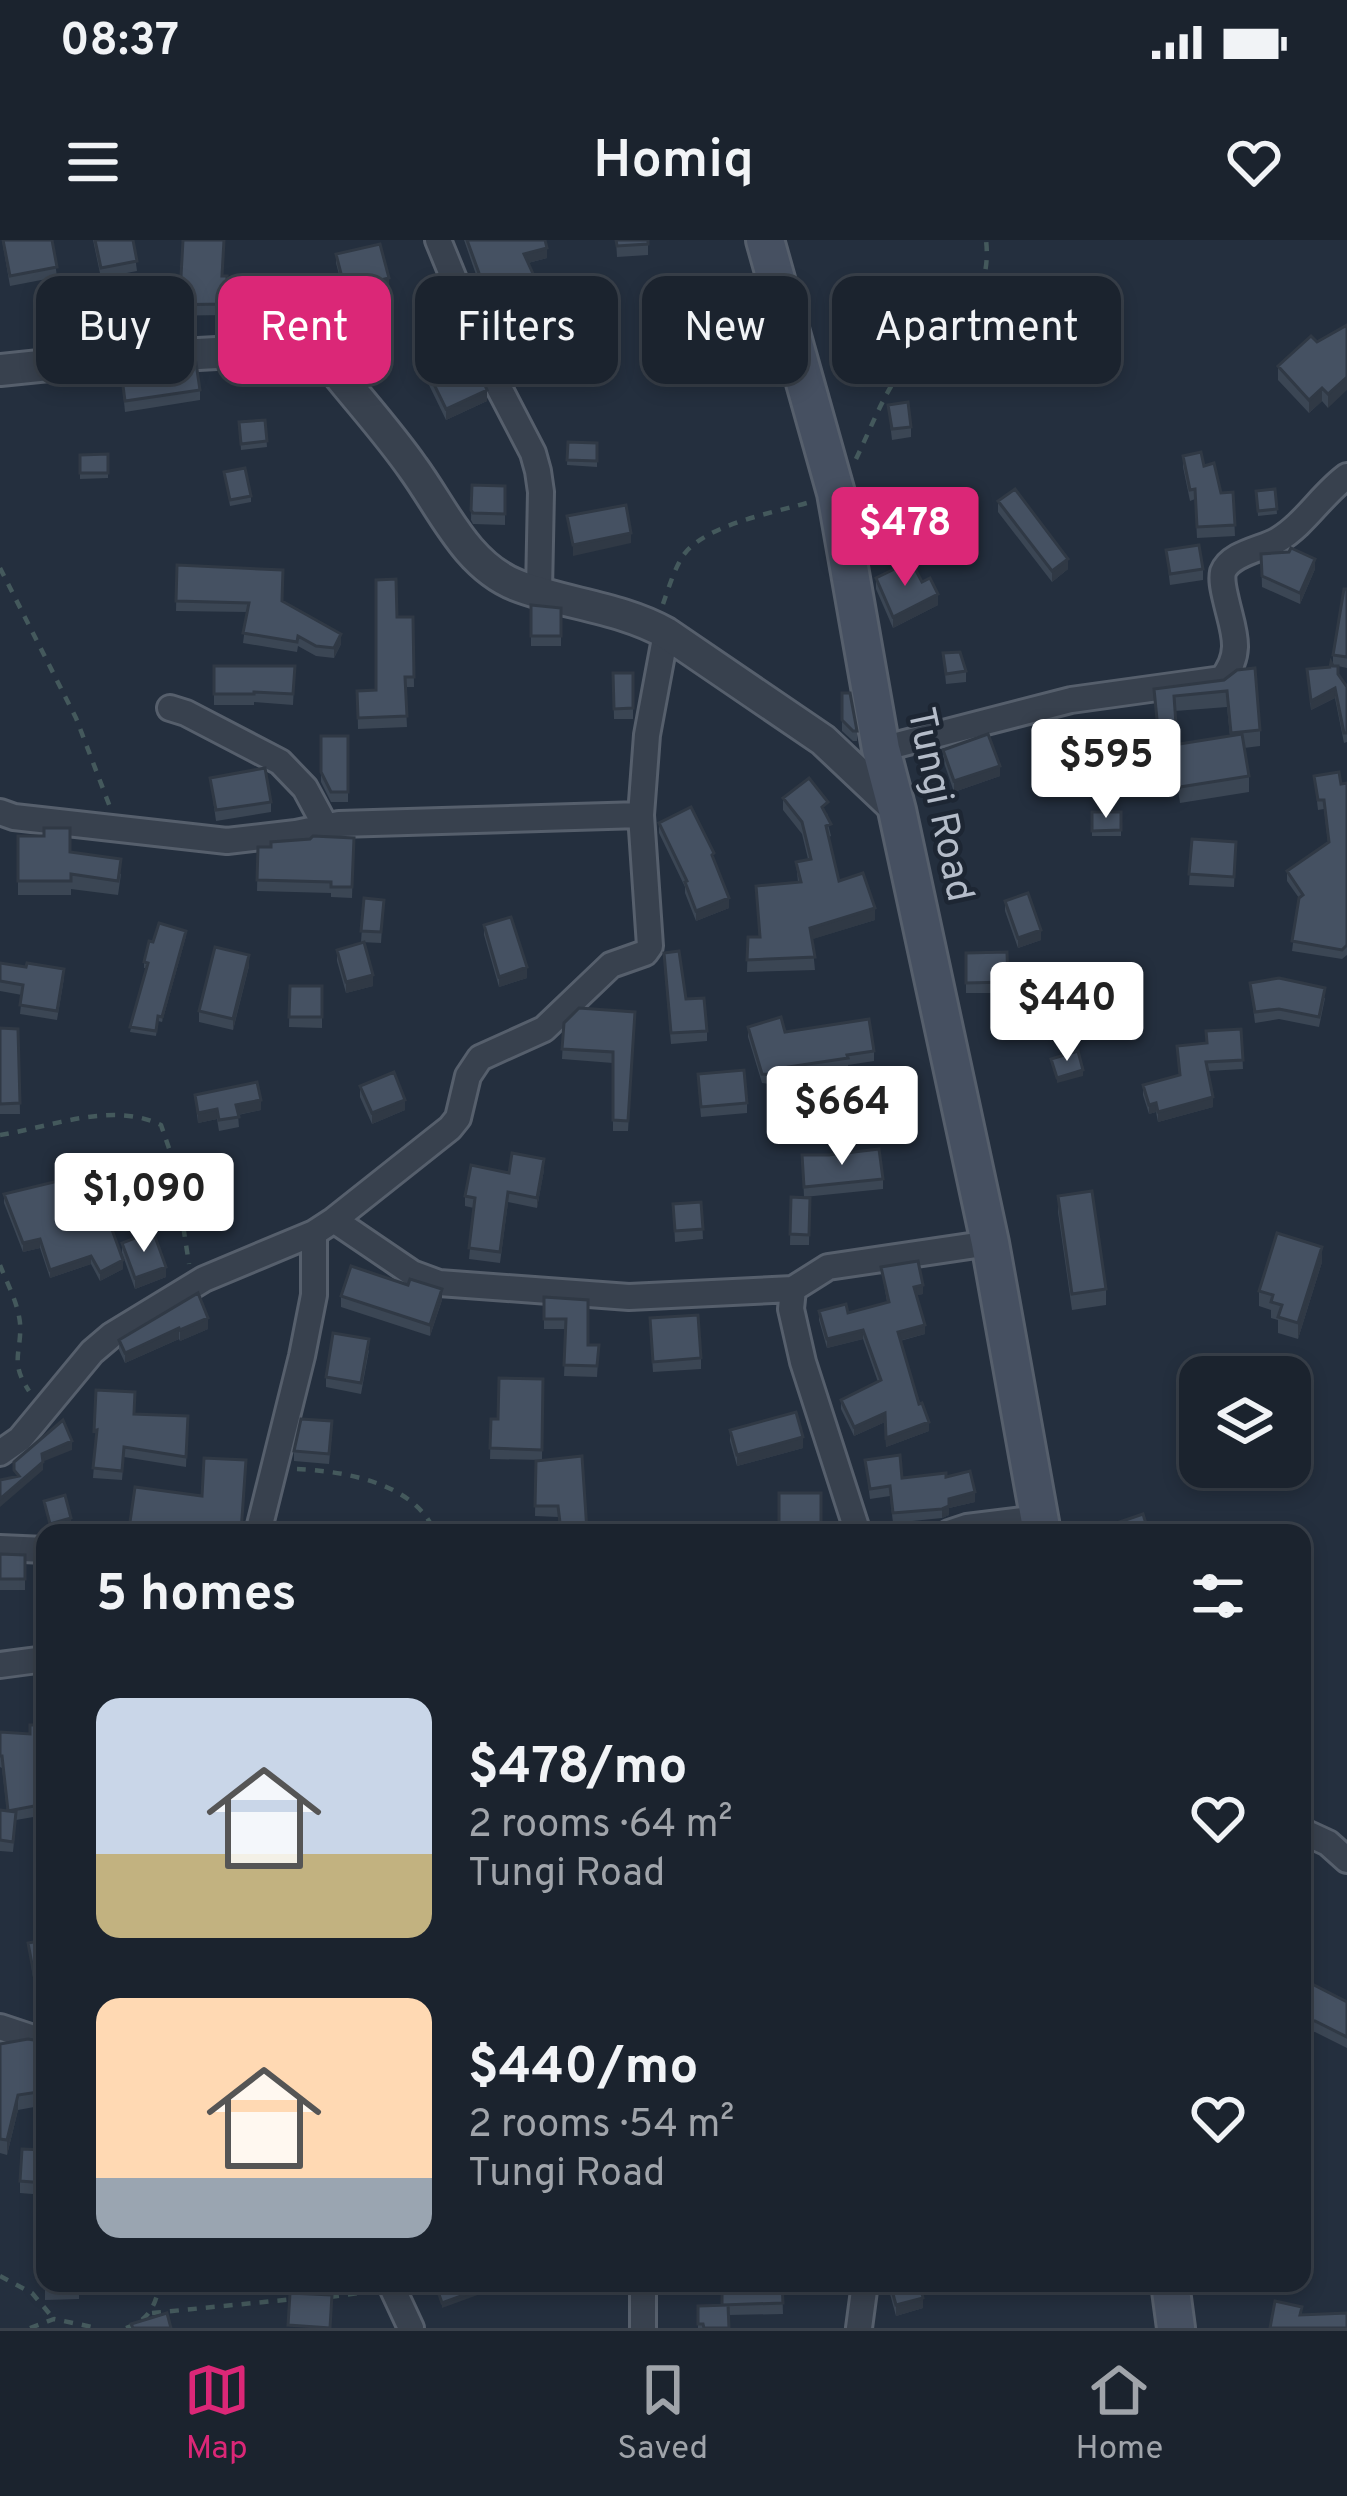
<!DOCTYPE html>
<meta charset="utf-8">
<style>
:root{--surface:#1b232e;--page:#282f3a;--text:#f1f3f6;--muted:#a0a4aa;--line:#39404a;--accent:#db2777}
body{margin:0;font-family:Overpass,sans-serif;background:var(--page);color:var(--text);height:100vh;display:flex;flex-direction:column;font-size:45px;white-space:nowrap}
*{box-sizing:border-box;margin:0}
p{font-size:39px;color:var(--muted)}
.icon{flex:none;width:66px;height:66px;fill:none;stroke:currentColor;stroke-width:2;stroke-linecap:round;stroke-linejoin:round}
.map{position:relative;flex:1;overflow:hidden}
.panel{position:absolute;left:36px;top:1284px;width:1275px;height:768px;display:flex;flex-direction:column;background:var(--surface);border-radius:24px;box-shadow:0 6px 18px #0003,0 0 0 3px var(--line)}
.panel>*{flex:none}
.top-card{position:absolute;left:36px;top:36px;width:1275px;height:108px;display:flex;gap:24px}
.buttons{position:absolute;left:1179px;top:1116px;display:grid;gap:24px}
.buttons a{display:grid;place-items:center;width:132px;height:132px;border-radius:24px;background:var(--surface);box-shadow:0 6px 18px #0003,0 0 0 3px var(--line);font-size:60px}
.price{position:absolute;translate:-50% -102px;padding:0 27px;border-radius:12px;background:#fff;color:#222;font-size:39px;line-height:78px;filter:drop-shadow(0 3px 6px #0008)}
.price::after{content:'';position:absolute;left:50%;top:72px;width:36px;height:27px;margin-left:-18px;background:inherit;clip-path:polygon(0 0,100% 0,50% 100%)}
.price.active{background:var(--accent);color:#fff}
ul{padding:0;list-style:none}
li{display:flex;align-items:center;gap:36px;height:300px;padding:0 60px}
li span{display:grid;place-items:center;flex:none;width:336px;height:240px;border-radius:24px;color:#555}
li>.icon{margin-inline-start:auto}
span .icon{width:144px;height:144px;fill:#fffc;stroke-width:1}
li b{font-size:51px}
h2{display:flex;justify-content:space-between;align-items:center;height:144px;padding:0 60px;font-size:51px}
.pill{padding:0 42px;border-radius:24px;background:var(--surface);box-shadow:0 6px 18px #0003,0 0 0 3px var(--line);font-size:42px;line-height:108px}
.pill.active{background:var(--accent);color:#fff}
.status{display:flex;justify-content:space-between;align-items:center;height:84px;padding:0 60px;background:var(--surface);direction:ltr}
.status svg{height:33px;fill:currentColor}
header{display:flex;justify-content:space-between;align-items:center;height:156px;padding:0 60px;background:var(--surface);font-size:54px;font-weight:600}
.tabs{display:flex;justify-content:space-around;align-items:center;height:168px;border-top:3px solid var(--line);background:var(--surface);font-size:33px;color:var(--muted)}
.tabs a{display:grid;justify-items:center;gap:6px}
.tabs .active{color:var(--accent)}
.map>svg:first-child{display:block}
</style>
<div class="status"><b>08:37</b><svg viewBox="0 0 49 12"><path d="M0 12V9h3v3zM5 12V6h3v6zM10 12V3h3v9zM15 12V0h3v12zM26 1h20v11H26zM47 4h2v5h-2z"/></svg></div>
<header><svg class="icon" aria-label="menu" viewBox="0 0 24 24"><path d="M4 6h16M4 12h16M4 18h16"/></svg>Homiq<svg class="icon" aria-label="heart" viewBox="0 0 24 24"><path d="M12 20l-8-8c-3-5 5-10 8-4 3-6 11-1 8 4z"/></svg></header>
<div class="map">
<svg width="1347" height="2088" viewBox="0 0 1347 2088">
<rect width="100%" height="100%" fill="#242f3e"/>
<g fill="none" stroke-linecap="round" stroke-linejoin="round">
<!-- minor casing -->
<g stroke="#565f6c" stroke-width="30">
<path id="minor" d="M438,0l58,142 37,71 5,18 3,21 -2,99
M170,468l16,5 94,49 25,26 21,39
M881,509l190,-49 151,-21c22,-27 11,-48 4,-79 -2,-9 -5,-19 -3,-28 7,-19 40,-23 55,-32 27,-16 44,-46 69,-64
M0,572l14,5 213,24 69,-8 43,-9 302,-9
M334,980l78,53 27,10 190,14 164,-8
M0,1213l20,-14 72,-87 20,-17 92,-56 110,-46 20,-13 116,-92 8,-10 10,-42 12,-18 64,-29 67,-64 34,-12 5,-7 -9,-131 6,-80 19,-102
M258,1293l44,-177 12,-61v-62
M858,1293l-55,-171 -12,-53 2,-20 35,-22 162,-24
M949,1293l18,-6 72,-9
M0,1308l45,2
M0,1425l45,-6
M1302,1591l26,12 19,17
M0,1787l45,15
M390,2043l21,45
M643,2043v45
M859,2088l6,-45"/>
</g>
<!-- tertiary casing -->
<g stroke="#565f6c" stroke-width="36">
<path id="tertiary" d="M0,130l107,-11 146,-8 57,6 16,6 12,11c25,31 52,61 75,94 30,41 53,97 103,117 48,19 104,22 150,48l157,107 74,70"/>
</g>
<!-- secondary casing -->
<g stroke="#565f6c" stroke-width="42">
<path id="secondary" d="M765,0l71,253 45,256 16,61 93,433 52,290
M1170,2043l6,45"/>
</g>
<!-- path -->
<path stroke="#44595c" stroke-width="4.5" stroke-dasharray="9 9" stroke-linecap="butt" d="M856,219c12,-25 23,-53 37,-76 34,-56 102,-65 93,-143
M0,328l76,150 34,89
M663,364c5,-14 10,-31 18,-45 19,-34 93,-46 129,-57
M0,895c51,-8 112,-34 161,-10l12,35 16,104
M0,1025c7,18 18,38 20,58 2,30 -11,38 9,68
M297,1229c47,2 119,14 138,64
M0,2036l32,17 22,26
M330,2057l36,-5
M152,2073l143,-14
M30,2088l24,-9 43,9
M126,2088c23,-8 29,-21 34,-45"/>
<!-- minor -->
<use href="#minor" stroke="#38414e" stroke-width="24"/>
<!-- tertiary -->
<use href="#tertiary" stroke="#38414e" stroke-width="30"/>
<!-- secondary -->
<use href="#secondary" stroke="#465061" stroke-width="36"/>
</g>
<!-- wall -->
<path fill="#3b4654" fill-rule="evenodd" d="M2,0h50l5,37 -47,9z
M93,0h40l4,31 -36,7z
M464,0h81l2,18 -19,5 12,36 -50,24 -10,-24 1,-10z
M616,0h32v15l-31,2z
M336,14l53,33 -44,11 -9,-35z
M222,36h5v39l-72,1 -1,-39z
M844,68l35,14v11l-32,5z
M751,71l1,40h-23l-1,-39z
M1347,85l-19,83 -6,-7 -13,12 -31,-33v-14z
M121,131l79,19v10l-75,12z
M429,134l58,27 -41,19 -17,-35z
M888,165l23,22v10l-19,3z
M265,180l2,27 -26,3 -2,-28z
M568,202l29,1v24l-30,-2z
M108,214v24l-28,1v-24z
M1183,216l21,10 17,27 12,-1 2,44 -38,2 -2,-39 -5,2 -7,-34z
M224,232l27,24v6l-21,4z
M472,245l33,1v39l-32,-1 -2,-4z
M1275,249l2,25 -19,2 -2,-25z
M998,261l70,68 -16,13 -54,-70z
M1166,310l37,19v11l-33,5z
M1289,312l26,17 -15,35 -38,-17 -1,-33z
M177,325l105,37 59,42 -7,14 -18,-2 -18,-10 -1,6 -54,-9 4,-31 -71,-1z
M876,338l46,4 16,23 -45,23 -17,-39z
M1347,349v79l-9,-2v8l9,13v55l-3,1 -9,-45 -24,12 -4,-41 26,-3v-11z
M531,365l30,3v38h-30z
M397,377h16l1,70h-9l2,40 -49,2 -1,-38 19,-1z
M943,413l23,18v11l-20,2z
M214,426h81l-2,39 -39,-3v3h-40z
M613,433h20v46h-19z
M1224,440l36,50v16l-16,2 5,28v16l-69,11 -7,-48 -14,1 -5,-67zM1227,467l3,29 -53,8 -2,-33z
M842,453l15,38v10h-4l-11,-10z
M321,496h27v66h-17l-10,-20z
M943,510l57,26 -46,16 -11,-32z
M1314,536l27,8 6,-1v172l-5,4 -50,-8 7,-53 -12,-17v-10l41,-28 -4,-34 -6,1z
M210,538l61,24v10l-55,9z
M783,558l45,16 -2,2 5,20 -2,1 10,44 36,39 -63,19 3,31 -68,2 1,-35h11l-3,-51 42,-4 -2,-20 12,-3 -6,-25 -19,-24z
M1092,572h29v24h-29z
M659,583l55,38 15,47 -33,13 -11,-28v-6l-26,-54z
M18,596l52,16 51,22 -3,21 -47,-6v6h-53z
M354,598l-2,60 -21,-1v-4l-74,-2 1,-44h13z
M1192,599l44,3 -2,45 -45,-2z
M364,658l20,2 -3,43 -20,-1z
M1005,661l36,39 -23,8 -13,-37z
M484,685l43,53 -28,9 -15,-52z
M186,696l-24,86 -4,-1 -2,15 -26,-4 16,-64h-2v-6l9,-20z
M337,710l36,36 -27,7 -9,-32z
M1007,712l1,41h-42v-40z
M0,723l64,15 -7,42 -37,-6 2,-19 -22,-4z
M664,724l43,67v10l-36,3z
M249,726l-16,64 -34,-8v-11z
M1250,743l75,15 -6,29 -40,-8 -24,4z
M290,746h32v42l-33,-1z
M635,772l-7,119h-15v-68l-51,-4 2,-36z
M748,787l37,5 89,19v10l-26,4v3l-60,9 -1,9 -25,-3 -14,-46z
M0,788l18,1 2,85h-20z
M1241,789l2,40 -35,2 5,36 -55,15 -2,-10 -7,2 -6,-19v-10l36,-9 27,-33z
M698,845l49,18v10l-46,4z
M360,846l45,24 -33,14 -12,-27z
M195,855l66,15 -23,5 1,12 -20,4 -2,-12 -19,4z
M802,915l81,24v10l-79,8 6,1 -1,47h-19l1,-48h13z
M544,930l-7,38 -29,-6 -8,61 -31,-4 5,-51 -9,-2v-10l44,-23z
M4,954l61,22 58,53 -23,12 -9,-17 -41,14 -10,-30 -17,4 -19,-49z
M1058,956l48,93v16l-34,5 -14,-98z
M701,962l2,37 -28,3 -2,-38z
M122,1003l44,34 -31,12 -13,-36z
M1322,1022l-24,77 -20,-6v-13l-7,-2v-8l-12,-4v-15z
M881,1027l42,27 -6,1 8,39 -25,7 29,90 -43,16 -1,-25 -31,14 -13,-27v-9l37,-18 -15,-43 -36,9 -8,-28v-9l29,2 39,-11z
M341,1056l101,4 -12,36 -89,-29z
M544,1057l44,3v45h11l-2,32 -33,-1 2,-47h-22z
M172,1070l36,19 -28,12 -1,-2 -54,24 -6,-13v-10z
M650,1089l51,29v11l-48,3z
M369,1110l-8,44 -35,-7v-10z
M543,1139l-1,81 -52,-1 1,-40h7z
M134,1174l54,2 -2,51 -62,-10 -2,23 -29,-2 3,-38 -2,1z
M730,1190l73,18 -66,18 -7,-25z
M332,1192l-3,32 -35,-3v-10z
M582,1216l5,77h-27l-2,-16 -23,-1 1,-55z
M865,1220l37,18 44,-1 29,25 -26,6v7l-7,3 -49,5 -3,-27 -20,3z
M0,1314l25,1v35h-25z
M45,1485v90l-29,5 -3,32 -13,-1v-41l7,1 -5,-43 -2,-1v-35l30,2z
M45,1700v49l-10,2 -7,-48z
M1302,1743l45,19v46l-32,-16 -13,-1z
M45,1802v63l-27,5 -11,45 -7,-2v-109z
M45,1910v45l-25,-2v-12z
M45,2043h84v5l-50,-1v12l-34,1z
M782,2043l1,31 -55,1 1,13h-31v-22l24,-1z
M887,2043h33l3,25 -27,8z"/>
<!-- shaded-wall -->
<path fill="#303945" d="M547,8v10l-23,6v-10z
M389,38v9l-44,11v-9z
M540,49v10l-50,24v-10z
M1347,137v13l-19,18v-14z
M1322,148v13l-13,12v-13z
M487,150v11l-41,19v-11z
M631,293v10l-58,13v-11z
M1068,319v10l-16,13v-11z
M1315,319v10l-15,35v-11z
M938,354v11l-45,23v-11z
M341,394v10l-7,14v-10z
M1335,448v10l-24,12v-9z
M1000,526v10l-46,16v-11z
M729,658v10l-33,13v-10z
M875,668v12l-65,20v-12z
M1041,690v10l-23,8v-10z
M186,691v5l-24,86v-5z
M249,715v11l-16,64v-11z
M527,727v11l-28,9v-10z
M373,735v11l-27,7v-11z
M1083,830v6l-26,7v-5z
M1213,857v10l-55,15v-10z
M261,860v10l-25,5v-10z
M405,860v10l-33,14v-11z
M1156,863v9l-7,2v-9z
M217,869v10l-19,4v-10z
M544,919v11l-7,38v-10z
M40,999v9l-17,4v-9z
M1322,1007v15l-24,77v-16z
M91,1016v8l-41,14v-8z
M123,1020v9l-23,12v-9z
M166,1027v10l-31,12v-11z
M923,1045v9l-9,2v-9z
M442,1049v11l-12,36v-11z
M208,1078v11l-28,12v-11z
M925,1085v9l-27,7v-9z
M179,1088v11l-54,24v-10z
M863,1090v9l-36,9v-9z
M885,1173v9l-31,14v-9z
M929,1182v9l-43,16v-9z
M803,1197v11l-66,18v-11z
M72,1201v9l-30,12v-8z
M43,1222v8l-43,37v-8z
M975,1252v10l-26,6v7l-7,3v-9l7,-10z
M71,1278v5l-21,6v-5z
M18,1855v15l-11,45v-15z
M494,2044v5l-52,19v-5z
M923,2058v10l-27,8v-11z"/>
<!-- building -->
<path fill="#455162" stroke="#303945" stroke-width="3" d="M3,0h49l5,27 -47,9z
M95,0h38l4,21 -36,7z
M183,0h41l-2,36h5v28l-72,1 -1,-28 27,-1z
M467,0h78l2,8 -23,6 16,35 -50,24 -10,-24 4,-2z
M616,0h32v4l-31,2z
M380,4l9,34 -44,11 -9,-35z
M876,63l3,19 -32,6 -3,-20z
M751,71l1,29 -23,1 -1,-29z
M1347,85v52l-19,17 -6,-6 -13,12 -31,-34 33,-30 6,6z
M471,114l16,36 -41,19 -17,-35z
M196,123l4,27 -75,11 -4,-30z
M908,162l3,25 -19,2 -4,-24z
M265,180l2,21 -26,3 -2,-22z
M568,202l29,1v18l-30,-1z
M1201,212l3,14 10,-3 7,30 12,-1 2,33 -38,2 -2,-38 -5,1 -7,-34z
M108,214v19h-28v-18z
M245,228l6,28 -21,4 -6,-28z
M472,245l33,1v28l-32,-1 -2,-3z
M1015,249l53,70 -16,12 -54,-70z
M1275,249l2,20 -19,2 -2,-20z
M626,265l5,28 -58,12 -6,-29z
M1199,305l4,24 -33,5 -4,-24z
M1291,308l24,11 -15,34 -38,-17 -1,-22 28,-2z
M911,321l11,21 8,-4 8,16 -45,23 -17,-39z
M177,325l106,5 -1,31 59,33 -7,14 -18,-2 -18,-10 -1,6 -54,-9 6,-30 -73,-2z
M396,339l1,38h16l1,60h-9l2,39 -49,2 -1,-27 19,-1v-110z
M1344,349h3v68l-14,-2z
M531,365l30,3v28h-30z
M960,412l6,19 -20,3 -3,-21z
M1331,422l2,4h5v8l9,13v46h-3l-9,-45 -24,13 -4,-32 23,-2z
M214,426h81l-2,28 -39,-2v2h-40z
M1255,428l5,62 -29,3 -4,-42 -53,5 3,42 -18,2 -5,-51 70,-9 13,-10z
M613,433h20v35l-19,1z
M842,453h8l7,38h-4l-11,-11z
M988,494l12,32 -46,15 -11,-31z
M1242,494l7,42 -69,11 -7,-42z
M321,496h27v56h-17l-10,-20z
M265,528l6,34 -55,8 -6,-32z
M1339,532l2,12 6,-1v162l-5,5 -50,-9 7,-43 4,-3 -16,-24 42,-29 -5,-42h-6l-4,-24z
M809,538l19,24 -6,5 9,17 -5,2 13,55 24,-8 12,35 -65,20 5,29 -68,3 1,-23h12l-4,-51 45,-4 -5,-20 15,-3 -9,-37 -19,-24z
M691,567l23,46 -2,2 17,43 -33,13 -11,-29 2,-1 -28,-58z
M1092,572h29v18l-29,1z
M44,588h26v24l51,7 -3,22 -47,-7v7h-53v-45h26z
M313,596l41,2 -2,49h-21v-5l-74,-2 1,-33h13v-5l39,-3z
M1192,599l44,3 -2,35 -45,-3z
M1028,653l13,37 -23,8 -13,-37z
M364,658l20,2 -3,32 -20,-1z
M511,677l16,50 -28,10 -15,-52z
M159,683l27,8 -24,86 -4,-1 -2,15 -26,-4 18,-64 -4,-1 5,-21 4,1z
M364,702l9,33 -27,7 -9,-32z
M215,707l34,8 -16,64 -34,-8z
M679,711l7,48 18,-1 3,33 -36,2 -7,-80z
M1007,712l1,30 -42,1v-30z
M0,723l26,4 1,-4 37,6 -7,42 -37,-6 3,-20 -23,-4z
M1279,738l46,10 -6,29 -40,-8 -24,3 -5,-29z
M290,746h32v31h-33z
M579,768l56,4 -7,109 -15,-1v-68l-51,-3 2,-26z
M781,777l4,15 84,-13 5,32 -27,4 1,3 -60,9 -1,9 -25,-2 -14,-47z
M0,788l18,1 2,74 -20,1z
M1241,789l2,31 -37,2 7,35 -55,15 -2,-9 -7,2 -6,-20 37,-10 -3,-29 30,-3 -1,-12z
M1078,811l5,19 -26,8 -6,-19z
M744,830l3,33 -46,4 -3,-33z
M394,832l11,28 -33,13 -12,-27z
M257,842l4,18 -25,5 3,12 -20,3 -2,-11 -19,4 -3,-18z
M879,909l4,30 -79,8 -2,-32h27z
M512,913l32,6 -7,39 -29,-6 -8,60 -31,-4 6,-50 -10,-2 6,-31 38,8z
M58,941l7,35 37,-14 21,58 -23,12 -9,-16 -41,14 -10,-31 -17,4 -19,-49z
M1092,951l14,98 -34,5 -14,-98z
M791,957l19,1 -1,37 -19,-1z
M701,962l2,27 -28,2 -2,-27z
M153,991l13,36 -31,11 -13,-35z
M1277,993l45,14 -24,76 -20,-6 4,-12 -11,-3 2,-7 -14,-4z
M918,1021l5,24 -9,2 11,38 -27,7 21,72 3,-1 7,19 -43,16 -1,-25 -31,14 -13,-27 40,-20 -18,-50 -36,9 -8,-28 27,-7 2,9 41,-11 -8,-35z
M351,1026l57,19 2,-6 32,10 -12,36 -89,-29z
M198,1053l10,25 -28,12 -1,-2 -54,25 -6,-13z
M544,1057l44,3v45h11l-2,21 -33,-1 2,-46h-22z
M698,1075l3,43 -48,4 -3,-44z
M333,1093l36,6 -8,44 -35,-6z
M499,1138l44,1 -1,71 -52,-2 1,-29h7z
M96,1150l39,2 -1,22 54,2 -2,41 -62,-10 -2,24 -29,-3 4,-38 -3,1z
M796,1172l7,25 -66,18 -7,-25z
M301,1179l31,2 -3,33 -35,-3z
M63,1180l9,21 -30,13 1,8 -43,37v-19l19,-4 -5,-6v-8z
M900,1215l2,23 44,-5v4l24,-6 5,21 -26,7v7l-7,3 -49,4 -3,-27 -20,3 -5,-29z
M582,1216l5,75h-26l-3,-25h-23l1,-45z
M204,1218l42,2 -5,73h-88l-24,-4 6,-42 67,9z
M779,1253h42v38h-42z
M65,1255l6,23 -21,6 -6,-23z
M1143,1274l6,19h-39l-2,-7z
M0,1314l25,1v24h-25z
M30,1485h15v32h-3l3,16v31l-37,7 -6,-55h-2v-24l30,2z
M0,1570l16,2 -3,30 -13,-2z
M45,1700v38l-10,2 -7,-37z
M1302,1743l10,1 35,18v35l-32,-16 -13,-1z
M28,1799l17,3v49l-27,4 -11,45 -7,-1v-95z
M22,1909l23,1v33l-25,-2z
M45,2043h34v4l-34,1z
M435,2043h59v1l-52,19z
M722,2043h60l1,20 -61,2z
M890,2043h30l3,15 -27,7z
M290,2053l42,2 -2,33 -42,-3z
M1275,2061l27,6 -2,8 47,-2v15h-77z
M728,2065l1,23h-25l-1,-4h-5v-18z
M167,2073l4,15h-38l-2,-4z"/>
<g text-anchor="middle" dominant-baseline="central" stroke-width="9" stroke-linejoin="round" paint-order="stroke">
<!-- street labels -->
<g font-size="39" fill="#b4bcc9" stroke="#1d2633">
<text transform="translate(938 565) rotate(78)">Tungi Road</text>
</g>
</g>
</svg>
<div class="buttons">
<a><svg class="icon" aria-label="layers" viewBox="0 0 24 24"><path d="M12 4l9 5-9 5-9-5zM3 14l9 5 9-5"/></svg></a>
</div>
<b class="price active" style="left:905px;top:349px">$478</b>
<b class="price" style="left:1106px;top:581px">$595</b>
<b class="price" style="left:1067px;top:824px">$440</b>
<b class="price" style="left:842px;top:928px">$664</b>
<b class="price" style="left:144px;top:1015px">$1,090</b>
<div class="top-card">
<a class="pill">Buy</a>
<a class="pill active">Rent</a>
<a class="pill">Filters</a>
<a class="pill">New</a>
<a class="pill">Apartment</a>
</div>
<section class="panel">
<h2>5 homes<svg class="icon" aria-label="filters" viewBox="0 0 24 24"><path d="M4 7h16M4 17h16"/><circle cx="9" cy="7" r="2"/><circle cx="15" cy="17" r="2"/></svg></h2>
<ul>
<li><span style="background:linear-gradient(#c9d6e8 65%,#c2b280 0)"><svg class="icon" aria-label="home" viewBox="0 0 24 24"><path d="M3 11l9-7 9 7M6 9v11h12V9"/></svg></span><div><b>$478/mo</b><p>2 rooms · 64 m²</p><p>Tungi Road</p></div><svg class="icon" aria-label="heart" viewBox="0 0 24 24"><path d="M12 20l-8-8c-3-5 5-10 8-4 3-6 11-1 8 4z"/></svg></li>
<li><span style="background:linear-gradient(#ffd9b3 75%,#9aa5b1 0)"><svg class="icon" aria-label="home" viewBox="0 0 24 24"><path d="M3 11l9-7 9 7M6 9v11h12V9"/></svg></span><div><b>$440/mo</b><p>2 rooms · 54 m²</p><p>Tungi Road</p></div><svg class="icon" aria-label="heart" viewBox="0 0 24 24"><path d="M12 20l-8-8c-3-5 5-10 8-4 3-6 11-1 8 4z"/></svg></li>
</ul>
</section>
</div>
<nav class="tabs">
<a class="active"><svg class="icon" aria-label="map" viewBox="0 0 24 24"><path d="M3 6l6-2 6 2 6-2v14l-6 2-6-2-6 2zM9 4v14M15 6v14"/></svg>Map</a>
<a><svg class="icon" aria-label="saved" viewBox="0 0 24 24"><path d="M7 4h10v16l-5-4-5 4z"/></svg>Saved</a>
<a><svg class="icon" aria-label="home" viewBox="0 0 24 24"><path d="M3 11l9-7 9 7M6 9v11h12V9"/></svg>Home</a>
</nav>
